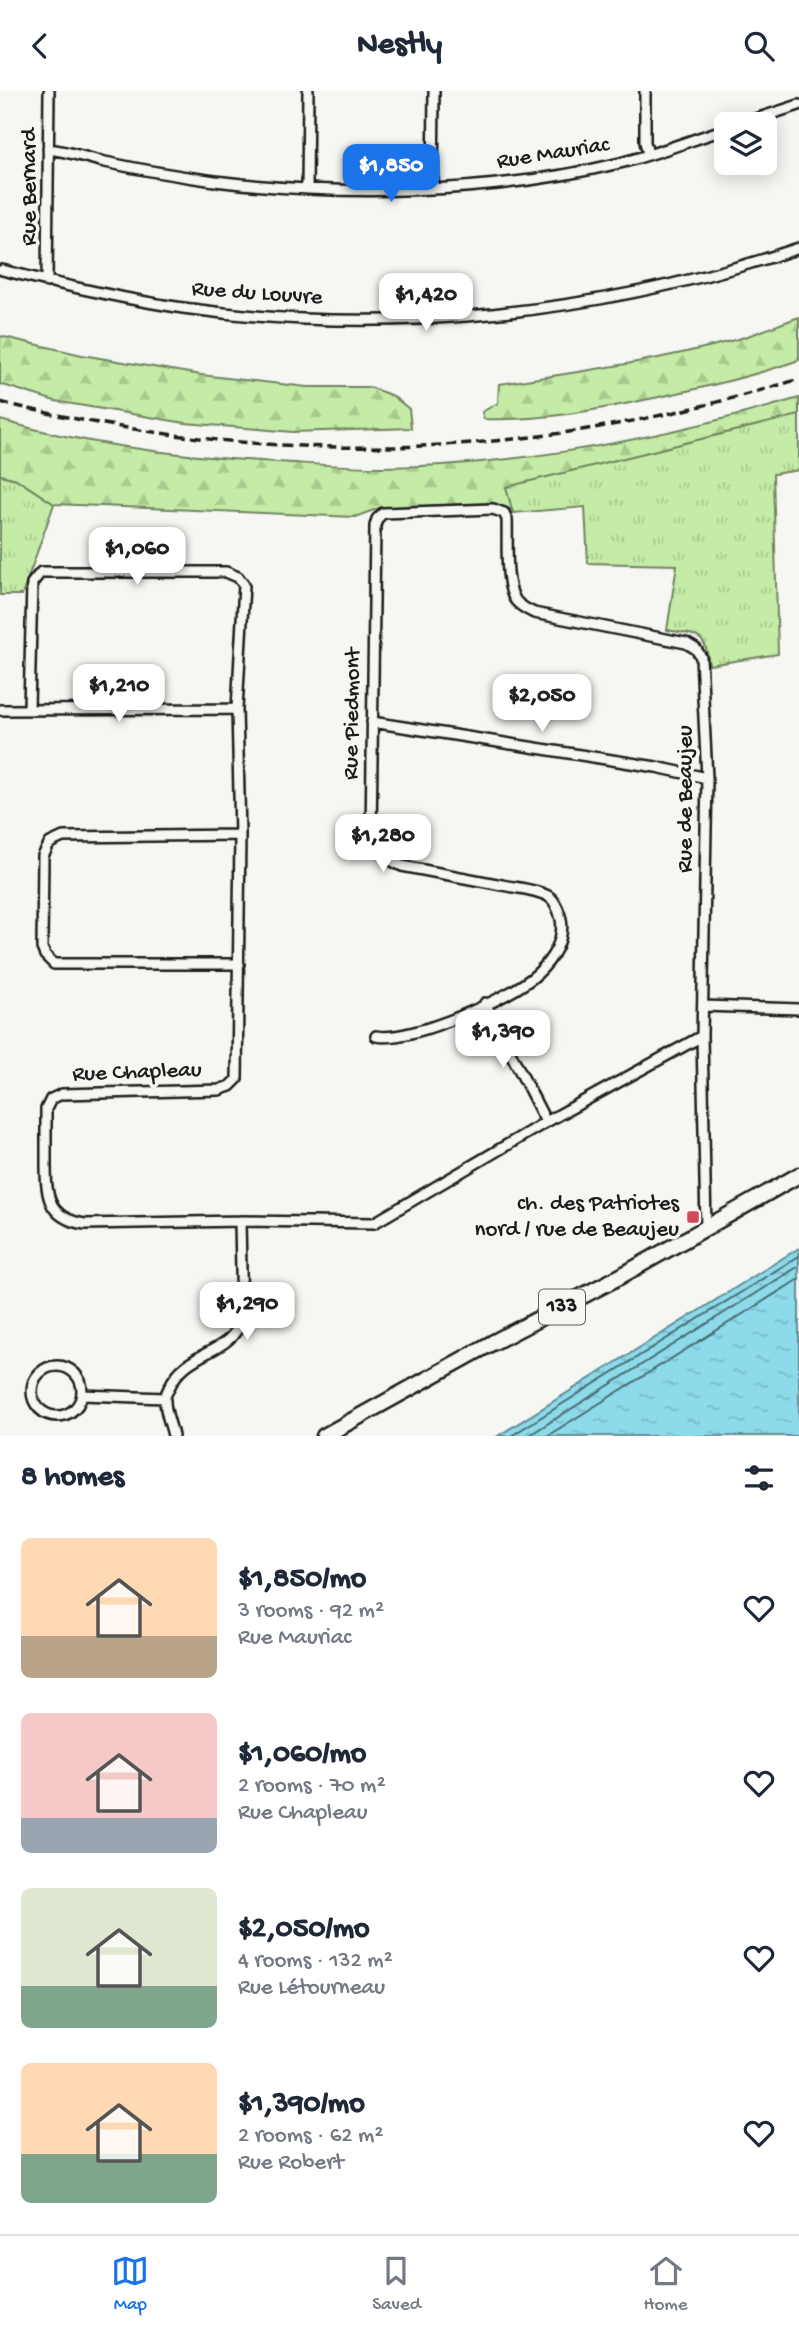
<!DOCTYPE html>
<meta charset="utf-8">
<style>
:root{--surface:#fff;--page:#f6f6f7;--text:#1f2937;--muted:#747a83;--line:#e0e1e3;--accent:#1a73e8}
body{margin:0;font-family:"Gochi Hand",sans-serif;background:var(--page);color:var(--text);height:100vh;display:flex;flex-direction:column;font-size:26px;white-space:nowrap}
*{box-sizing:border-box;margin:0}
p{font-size:23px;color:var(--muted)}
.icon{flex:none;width:38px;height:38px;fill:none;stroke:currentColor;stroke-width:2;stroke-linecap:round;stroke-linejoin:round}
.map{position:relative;height:1345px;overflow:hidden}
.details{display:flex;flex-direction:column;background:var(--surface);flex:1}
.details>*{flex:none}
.tools{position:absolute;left:714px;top:21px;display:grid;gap:14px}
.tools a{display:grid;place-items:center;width:63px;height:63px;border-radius:10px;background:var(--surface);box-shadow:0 4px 18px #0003;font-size:35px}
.price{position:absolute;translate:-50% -60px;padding:0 16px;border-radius:14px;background:#fff;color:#222;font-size:23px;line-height:46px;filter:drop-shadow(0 2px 4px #0008)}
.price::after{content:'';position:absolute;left:50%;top:42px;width:21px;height:16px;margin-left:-10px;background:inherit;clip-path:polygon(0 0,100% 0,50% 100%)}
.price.selected{background:var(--accent);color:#fff}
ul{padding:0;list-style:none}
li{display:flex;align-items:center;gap:21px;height:175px;padding:0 21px}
li span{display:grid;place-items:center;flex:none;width:196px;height:140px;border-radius:10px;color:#555}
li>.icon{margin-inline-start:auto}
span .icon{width:84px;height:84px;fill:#fffc;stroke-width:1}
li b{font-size:30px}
h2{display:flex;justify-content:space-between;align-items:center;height:84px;padding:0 21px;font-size:30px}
header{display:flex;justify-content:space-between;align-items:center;height:91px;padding:0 21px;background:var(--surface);font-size:32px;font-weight:800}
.tab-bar{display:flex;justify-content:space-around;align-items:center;height:98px;border-top:2px solid var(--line);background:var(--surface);font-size:19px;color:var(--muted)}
.tab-bar a{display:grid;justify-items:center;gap:4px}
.tab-bar .selected{color:var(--accent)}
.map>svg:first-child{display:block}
</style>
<header><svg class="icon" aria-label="back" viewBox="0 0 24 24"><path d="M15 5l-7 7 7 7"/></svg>Nestly<svg class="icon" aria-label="search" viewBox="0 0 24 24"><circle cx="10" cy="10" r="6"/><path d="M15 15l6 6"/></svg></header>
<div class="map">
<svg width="799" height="1345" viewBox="0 0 799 1345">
<defs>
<pattern id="forest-firs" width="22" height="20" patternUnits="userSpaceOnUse" patternTransform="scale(1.75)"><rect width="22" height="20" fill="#c4eca6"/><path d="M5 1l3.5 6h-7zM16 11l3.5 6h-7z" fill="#a8ca8e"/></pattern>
<pattern id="park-tufts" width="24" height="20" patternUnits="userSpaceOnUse" patternTransform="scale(1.75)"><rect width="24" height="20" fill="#c4eca6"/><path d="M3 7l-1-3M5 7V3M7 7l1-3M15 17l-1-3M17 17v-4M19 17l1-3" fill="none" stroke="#a8ca8e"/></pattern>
<pattern id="water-ripples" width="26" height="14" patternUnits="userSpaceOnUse" patternTransform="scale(1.75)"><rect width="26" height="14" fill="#8cdaea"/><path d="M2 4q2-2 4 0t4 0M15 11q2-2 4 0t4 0" fill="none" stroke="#78bac8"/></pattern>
</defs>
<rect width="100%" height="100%" fill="#f6f6f2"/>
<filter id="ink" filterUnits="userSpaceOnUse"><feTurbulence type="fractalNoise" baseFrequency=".0143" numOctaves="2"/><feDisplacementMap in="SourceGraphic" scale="14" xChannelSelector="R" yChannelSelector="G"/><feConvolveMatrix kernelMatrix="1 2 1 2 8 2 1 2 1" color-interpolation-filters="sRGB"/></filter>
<g filter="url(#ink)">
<!-- forest -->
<path fill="url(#forest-firs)" stroke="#708461" stroke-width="2" d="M799,226v43c-48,17 -96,28 -145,38 -57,12 -112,23 -170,21l-2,-7 16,-9 1,-19c80,-12 161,-23 239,-45 21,-6 41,-15 61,-22z
M0,245l82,19 119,20 106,12h62l24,9 16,13 2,19 -118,4 -108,-9 -130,-22 -55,-17z
M799,307v72l-286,43 -2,-4 -17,-6 -115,5 -24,9 -301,-13 -38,-25 -16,-4v-55c90,26 183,37 277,42 35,2 70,5 105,5 139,-1 285,-30 417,-69z"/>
<!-- park -->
<path fill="url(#park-tufts)" stroke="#708461" stroke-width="2" d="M799,324v55l-26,4 5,180 -69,11c-3,-34 -13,-29 -42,-35l10,-65 -89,-2 -3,-56 -72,6 -7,-26z
M0,384l16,4 38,25 -32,91h-22z"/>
<!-- water -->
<path fill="url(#water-ripples)" stroke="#5f8e98" stroke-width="2" d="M799,1157v188h-301z"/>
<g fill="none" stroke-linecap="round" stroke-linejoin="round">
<!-- shore -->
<path stroke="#49686e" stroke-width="2" d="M511,1345l288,-180
M528,1345l271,-170
M547,1345l252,-157"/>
<!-- minor casing -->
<g stroke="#1c1c1c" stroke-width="14">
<path id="minor" d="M645,0v51l3,12
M740,33l59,-19
M48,58c20,2 38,9 57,13 37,8 73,14 110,19 130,16 278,13 405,-18 36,-9 71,-23 106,-34
M433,97l1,-97
M307,98l1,-98
M2,179c60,15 120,29 181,38 207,29 419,6 616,-60
M47,191l2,-191
M29,618l3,-126 9,-11h185l12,5 6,8 -7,124 3,126 -3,244 -7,7 -11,4 -157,4 -11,5 -5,10c0,16 0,33 0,49 0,34 -1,60 39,66l155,-3 134,2 172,-101 156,-86
M0,619l237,-1
M372,631l284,45 51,11
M239,873h-185l-9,-9 -3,-7 1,-92 7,-13 13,-6 177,-2
M485,912l61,119
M703,915l96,3
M376,945c34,7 135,-38 161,-62 15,-14 28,-34 24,-55 -2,-8 -6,-19 -13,-23 -13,-7 -32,-8 -46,-11 -33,-6 -67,-13 -100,-19 -16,-7 -23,-14 -31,-30l4,-310 2,-7 6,-6 110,-4 11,4 3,6c1,20 -3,67 9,82 5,6 12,9 18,12l152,30 10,6 5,8 6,121 -5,258 4,192
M32 1300a25 25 0 1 1 50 0a25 25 0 1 1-50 0Z
M82,1304l83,3
M173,1345c-2,-11 -9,-26 -8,-38 0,-1 3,-8 4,-10 17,-39 61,-32 73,-69l-2,-98"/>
</g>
<!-- primary casing -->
<g stroke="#1c1c1c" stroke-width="19">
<path id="primary" d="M324,1345l168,-93 127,-66 180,-102"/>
</g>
<!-- minor -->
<use href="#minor" stroke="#f6f6f2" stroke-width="9"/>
<!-- primary -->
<use href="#primary" stroke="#f6f6f2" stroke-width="14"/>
<!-- rail -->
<path stroke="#1c1c1c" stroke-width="3.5" stroke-dasharray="10 5" stroke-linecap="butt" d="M0,311c273,67 531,60 799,-23"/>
</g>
</g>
<!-- markers -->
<rect fill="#d1495b" stroke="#f6f6f2" stroke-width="2.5" x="686" y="1119" width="14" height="14" rx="3.5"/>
<g text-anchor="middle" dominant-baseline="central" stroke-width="7" stroke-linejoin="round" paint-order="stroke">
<!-- shield labels -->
<rect fill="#f6f6f2" stroke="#5d5d5c" stroke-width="2" x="539" y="1198.5" width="46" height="35" rx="5"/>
<g font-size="21" font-weight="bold" fill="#1c1c1c">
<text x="562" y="1216">133</text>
</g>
<!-- street labels -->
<g font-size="23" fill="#1c1c1c" stroke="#f6f6f2">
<text transform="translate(553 63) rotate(-9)">Rue Mauriac</text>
<text transform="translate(30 96) rotate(-90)">Rue Bernard</text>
<text transform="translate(257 203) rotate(4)">Rue du Louvre</text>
<text transform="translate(353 623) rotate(-89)">Rue Piedmont</text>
<text transform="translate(686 708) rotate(-90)">Rue de Beaujeu</text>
<text transform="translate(137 982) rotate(-2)">Rue Chapleau</text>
</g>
<!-- poi labels -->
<g font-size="23" fill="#1c1c1c" stroke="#f6f6f2" text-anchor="end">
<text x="679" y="1113">ch. des Patriotes<tspan x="679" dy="26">nord / rue de Beaujeu</tspan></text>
</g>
</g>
</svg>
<div class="tools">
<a><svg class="icon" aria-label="layers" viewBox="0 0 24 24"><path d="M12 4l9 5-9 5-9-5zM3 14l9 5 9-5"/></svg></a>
</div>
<b class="price selected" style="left:391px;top:113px">$1,850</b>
<b class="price" style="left:426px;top:242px">$1,420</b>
<b class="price" style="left:137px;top:496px">$1,060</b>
<b class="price" style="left:119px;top:633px">$1,210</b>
<b class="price" style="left:542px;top:643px">$2,050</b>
<b class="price" style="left:383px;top:783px">$1,280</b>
<b class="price" style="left:503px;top:979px">$1,390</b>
<b class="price" style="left:247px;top:1251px">$1,290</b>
</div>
<section class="details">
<h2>8 homes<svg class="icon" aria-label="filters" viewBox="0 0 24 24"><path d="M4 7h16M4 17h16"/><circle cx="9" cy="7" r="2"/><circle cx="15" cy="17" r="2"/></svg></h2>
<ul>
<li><span style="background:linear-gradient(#ffd9b3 70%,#b9a48a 0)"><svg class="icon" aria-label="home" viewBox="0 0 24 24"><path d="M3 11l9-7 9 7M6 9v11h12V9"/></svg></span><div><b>$1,850/mo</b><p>3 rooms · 92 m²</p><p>Rue Mauriac</p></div><svg class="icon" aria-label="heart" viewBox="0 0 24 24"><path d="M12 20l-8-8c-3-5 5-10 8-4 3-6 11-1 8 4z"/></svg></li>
<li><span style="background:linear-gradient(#f6c9c9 75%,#9aa5b1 0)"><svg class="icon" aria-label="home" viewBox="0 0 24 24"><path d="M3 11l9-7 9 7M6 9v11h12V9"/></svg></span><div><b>$1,060/mo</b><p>2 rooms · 70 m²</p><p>Rue Chapleau</p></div><svg class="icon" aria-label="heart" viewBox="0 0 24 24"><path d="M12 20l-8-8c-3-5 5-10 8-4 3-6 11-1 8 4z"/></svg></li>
<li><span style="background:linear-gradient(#dfe7d0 70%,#7fa58c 0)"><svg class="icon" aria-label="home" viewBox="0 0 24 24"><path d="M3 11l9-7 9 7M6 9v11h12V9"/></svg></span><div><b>$2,050/mo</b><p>4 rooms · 132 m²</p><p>Rue Létourneau</p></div><svg class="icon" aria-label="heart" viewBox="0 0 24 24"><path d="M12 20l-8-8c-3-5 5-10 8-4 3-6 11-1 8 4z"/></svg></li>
<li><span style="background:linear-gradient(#ffd9b3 65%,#7fa58c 0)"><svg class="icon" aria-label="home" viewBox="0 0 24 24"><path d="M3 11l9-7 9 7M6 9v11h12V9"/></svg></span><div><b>$1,390/mo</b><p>2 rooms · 62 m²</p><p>Rue Robert</p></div><svg class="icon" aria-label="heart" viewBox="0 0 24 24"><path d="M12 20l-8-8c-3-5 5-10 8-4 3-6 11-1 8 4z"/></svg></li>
</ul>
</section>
<nav class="tab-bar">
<a class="selected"><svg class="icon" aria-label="map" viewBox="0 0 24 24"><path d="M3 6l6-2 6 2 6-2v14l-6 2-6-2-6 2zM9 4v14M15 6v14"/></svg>Map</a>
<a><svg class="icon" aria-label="saved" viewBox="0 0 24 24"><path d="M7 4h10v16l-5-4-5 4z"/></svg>Saved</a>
<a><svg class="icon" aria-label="home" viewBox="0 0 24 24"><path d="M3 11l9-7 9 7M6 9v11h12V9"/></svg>Home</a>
</nav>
